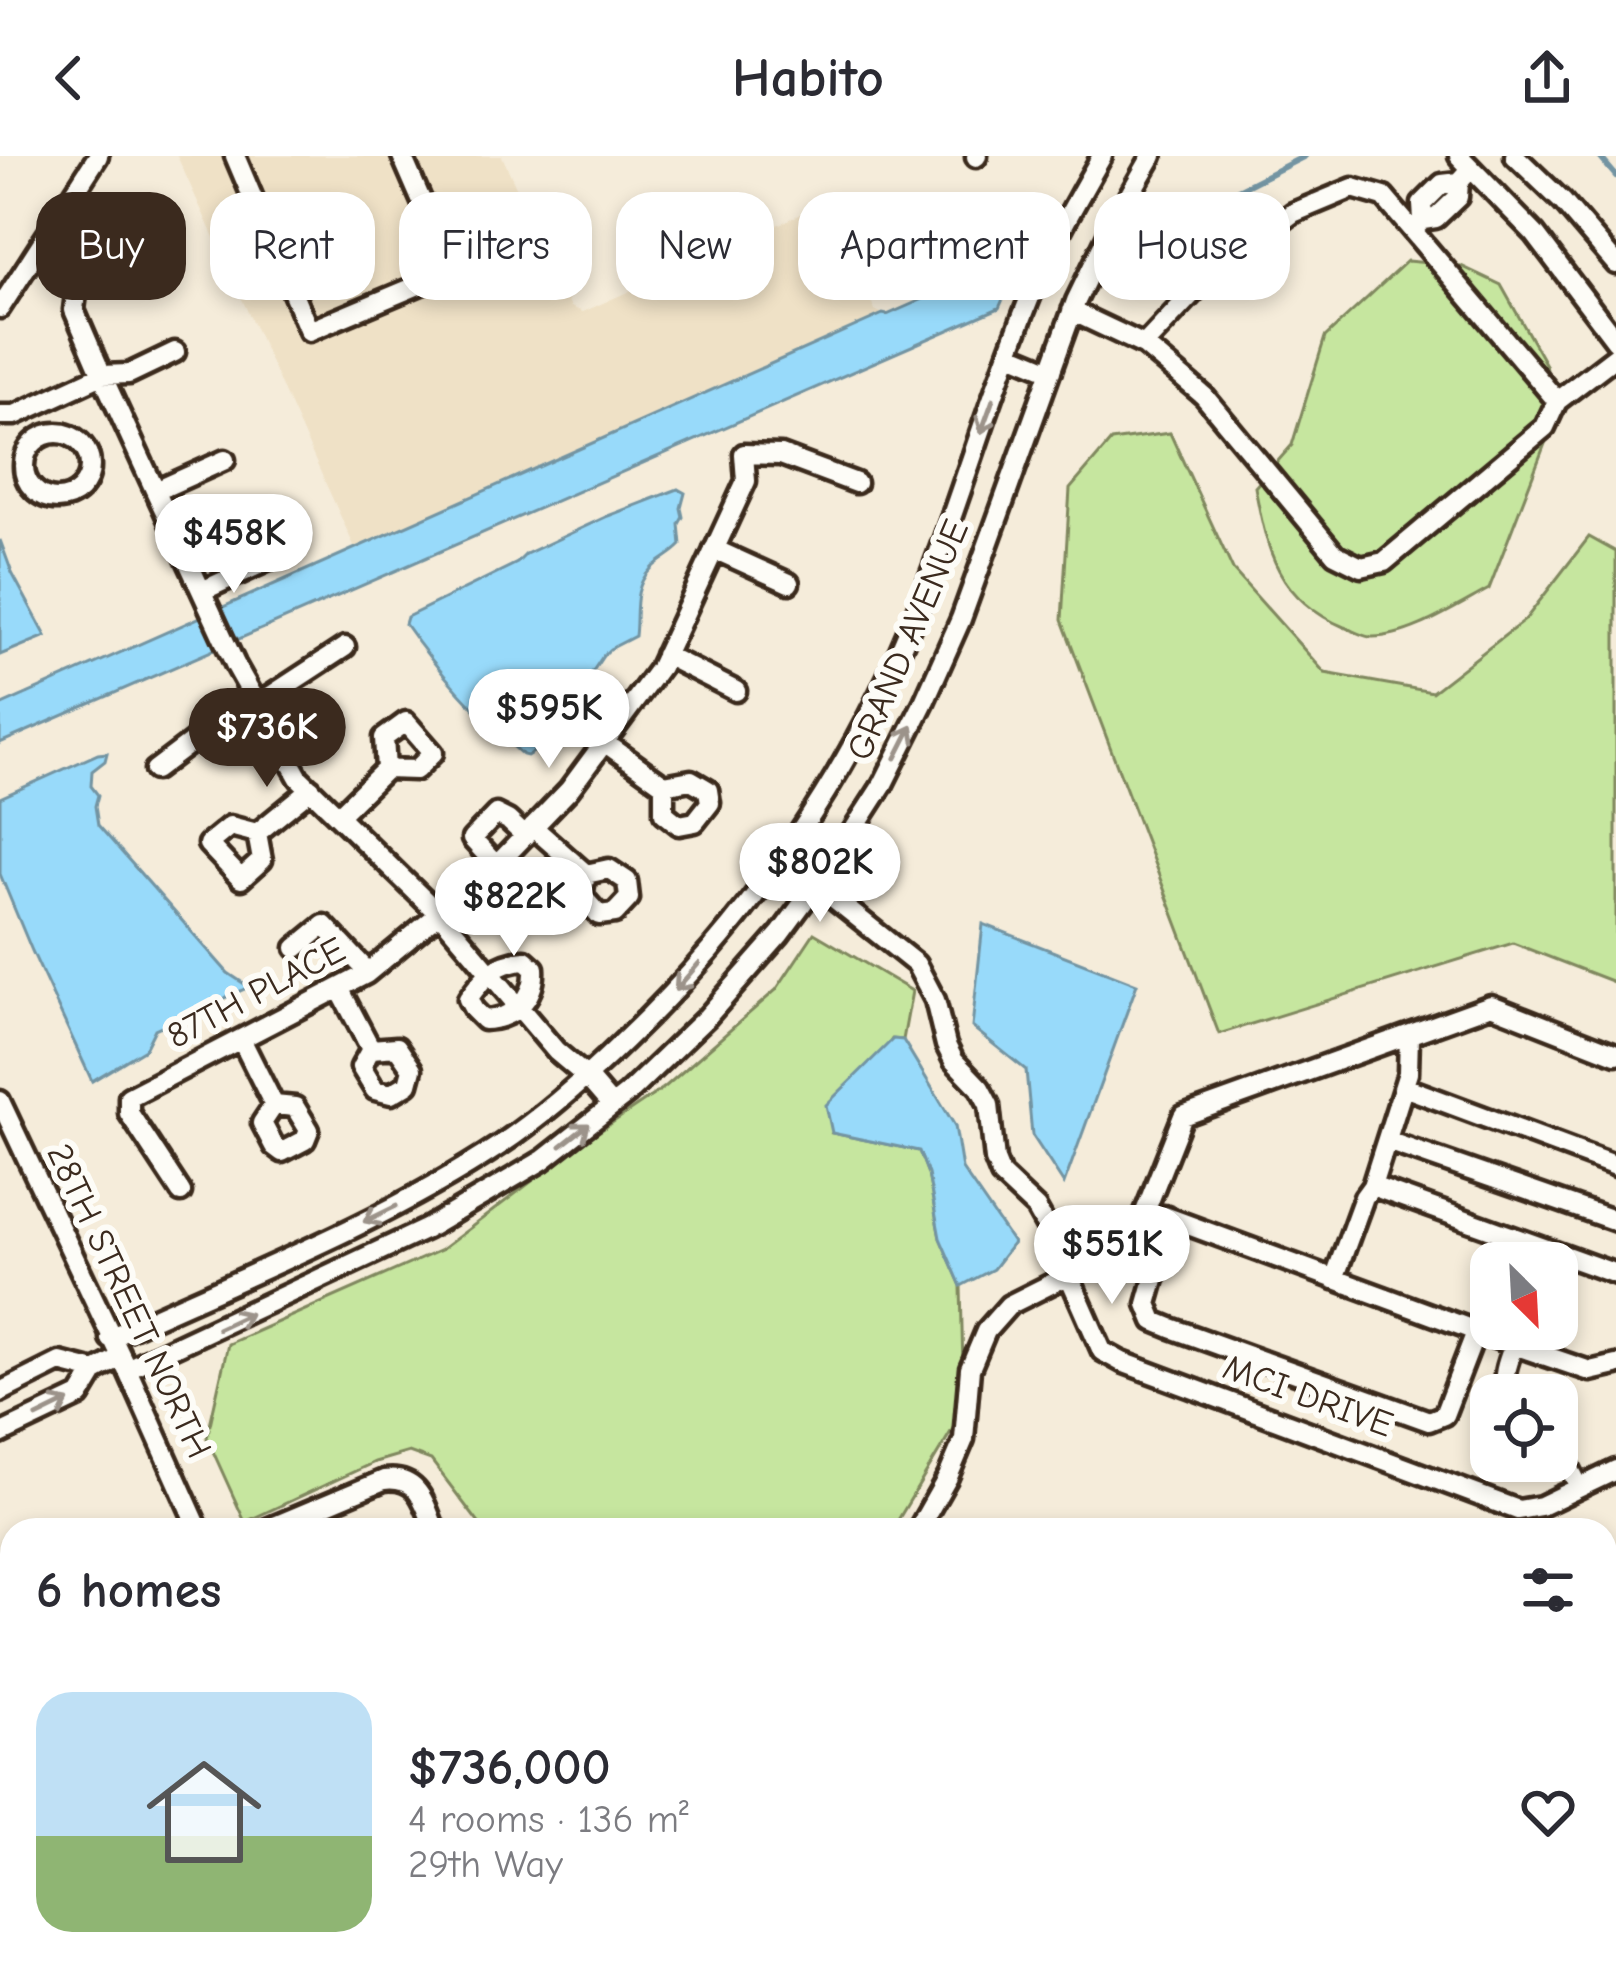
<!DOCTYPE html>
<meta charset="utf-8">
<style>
:root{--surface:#fff;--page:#f2f2f3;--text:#2b2b33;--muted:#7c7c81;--accent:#3b2a1e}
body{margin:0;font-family:"Comic Neue",sans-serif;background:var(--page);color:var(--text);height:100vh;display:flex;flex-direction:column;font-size:45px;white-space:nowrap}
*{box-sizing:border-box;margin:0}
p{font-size:39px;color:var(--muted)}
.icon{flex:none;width:66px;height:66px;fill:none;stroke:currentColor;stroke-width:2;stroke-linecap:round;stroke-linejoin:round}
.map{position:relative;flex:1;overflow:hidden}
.details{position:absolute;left:0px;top:1362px;width:1617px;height:468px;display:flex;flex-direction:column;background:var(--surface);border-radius:36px 36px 0 0;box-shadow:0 6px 18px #0003}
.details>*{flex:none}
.top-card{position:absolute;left:36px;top:36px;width:1545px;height:108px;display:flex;gap:24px}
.needle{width:78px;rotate:156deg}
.buttons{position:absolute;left:1470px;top:1086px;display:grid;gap:24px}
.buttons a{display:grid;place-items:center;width:108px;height:108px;border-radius:24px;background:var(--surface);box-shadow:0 6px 18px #0003;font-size:60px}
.price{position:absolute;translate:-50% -102px;padding:0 27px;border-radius:42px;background:#fff;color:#222;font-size:39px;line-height:78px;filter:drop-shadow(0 3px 6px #0008)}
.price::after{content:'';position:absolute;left:50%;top:72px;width:36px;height:27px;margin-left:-18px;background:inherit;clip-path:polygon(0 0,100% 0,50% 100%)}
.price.current{background:var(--accent);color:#fff}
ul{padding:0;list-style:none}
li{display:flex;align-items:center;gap:36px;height:300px;padding:0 36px}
li span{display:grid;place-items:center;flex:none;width:336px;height:240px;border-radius:36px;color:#555}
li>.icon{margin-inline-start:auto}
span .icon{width:144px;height:144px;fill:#fffc;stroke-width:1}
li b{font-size:51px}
h2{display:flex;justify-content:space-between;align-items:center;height:144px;padding:0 36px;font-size:51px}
.pill{padding:0 42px;border-radius:36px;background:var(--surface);box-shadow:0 6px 18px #0003;font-size:42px;line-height:108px}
.pill.current{background:var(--accent);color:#fff}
header{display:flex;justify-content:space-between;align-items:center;height:156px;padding:0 36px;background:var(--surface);font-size:54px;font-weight:700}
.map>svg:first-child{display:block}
</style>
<header><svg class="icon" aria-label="back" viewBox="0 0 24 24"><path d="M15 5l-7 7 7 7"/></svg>Habito<svg class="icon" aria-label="share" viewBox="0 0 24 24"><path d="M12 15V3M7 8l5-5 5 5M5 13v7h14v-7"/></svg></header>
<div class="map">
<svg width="1616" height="1830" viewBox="0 0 1616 1830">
<rect width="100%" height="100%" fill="#f5ecda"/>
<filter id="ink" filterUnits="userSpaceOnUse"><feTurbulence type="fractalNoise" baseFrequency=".00833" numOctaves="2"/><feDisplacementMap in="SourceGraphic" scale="24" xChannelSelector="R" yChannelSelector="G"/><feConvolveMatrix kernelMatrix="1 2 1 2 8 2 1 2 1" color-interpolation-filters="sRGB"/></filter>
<g filter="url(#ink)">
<!-- built -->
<path fill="#efe1c6" d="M177,0h325l69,151 12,5 243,-109 49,107 8,4 -528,234z
M1605,1729l5,3 6,-2v100h-152l13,-12h128z"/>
<!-- green -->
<path fill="#c6e69f" stroke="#80885e" stroke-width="3" d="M1407,105l54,5 40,19 45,80 10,50 -67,174c-32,17 -82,50 -119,48 -8,-1 -18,-7 -26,-10 -66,-28 -77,-75 -89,-140l37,-42 33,-108z
M1170,277l63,137 92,103 107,19 93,-72 64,-83 27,15v431l-103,-40 -294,91 -157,-414 8,-131 41,-48z
M814,777l98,58 -9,49 -11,-1 -60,94 87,18 9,23 12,64 21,48 3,124 -72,120h-408l-53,-70 -22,-8 -34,10 -130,60 -38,-84 21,-94 213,-94 144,-109 80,-54 111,-97z"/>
<!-- water -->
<path fill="#98dafa" stroke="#7394a2" stroke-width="3" d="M1023,99l-24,53 -999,435v-37l883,-392 4,1z
M678,333l7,4 -4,15 2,9 -4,7 2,21c-10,11 -23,15 -31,25 -18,19 -12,42 -15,66l-25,13 -7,7 -26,39v24l-5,8 -24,6 -11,17 -10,6 -4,-1c-45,-39 -84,-82 -118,-131l2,-7 110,-54 9,-9 82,-38z
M0,384l12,33 34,63 -46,19z
M107,597l-2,8 -13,10 -1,15 7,9 -3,11 3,19 130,148 21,14 -94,42 -10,20 -53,32 -60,-130 -32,-77v-76l98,-44z
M983,768l154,60 -73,200 -32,-49 -6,-65 -54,-43z
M893,883l10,1 52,86 7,43 51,74 -20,26 -32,17 -21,-48 -12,-64 -9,-23 -87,-18 -6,-28z
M153,1818h112l4,12h-143z"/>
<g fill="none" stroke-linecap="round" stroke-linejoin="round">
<!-- stream -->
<path stroke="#7394a2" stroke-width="6" d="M1599,0l17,20
M1130,89l175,-89"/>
<!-- minor casing -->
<g stroke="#3b2a1e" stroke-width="27">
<path id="minor" d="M235,0l74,175 143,-60 -50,-115
M1459,0l76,78 81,107
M1515,0l48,46 53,62
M976,1l1,-1
M1423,64l-1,-16 20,-20 17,-2
M158,71l-48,22 -33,37 -3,24 28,65 27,-1 46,-22
M1412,74l11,-10 13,-2 22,-21 1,-15 12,-13
M0,152l98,-152
M1072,155l72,34 60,51 131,158 26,13 23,-5 161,-135 12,-26 -173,-204 -31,-9 -60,25 -89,68 -60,64
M1010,198l41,17
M1557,245l59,-45
M0,259h15l87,-40 133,289 64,114 147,143 110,130 31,26 25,29
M24 310a33 33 0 1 1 66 0a33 33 0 1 1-66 0Z
M156,335l69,-31
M714,393l75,34
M202,435l91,-42
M665,499l71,36
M258,548l87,-57
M604,586l60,43 27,-5 17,10 2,13 -15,19 -16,3 -15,-12v-28
M155,614l98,-74
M338,660l48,-47 30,1 17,-17 -27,-31 -22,16 2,31
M230,670l27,7 5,27 -21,19 -33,-35z
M533,671l53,47
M257,677l54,-44
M781,704l35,24 100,80 19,36 11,45 8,16 26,27 9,17 6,55 6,15 35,33 14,25 52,118 20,11 396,148 23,-4 75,-36
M496,709l-24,-26 24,-25 12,6 17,16
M609,713l18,12 2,17 -14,15 -16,2 -17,-19 4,-22z
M296,792l28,-23 44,47
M525,804l9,8c2,31 -21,51 -50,52l-10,-10 -6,-11c16,-23 28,-37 57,-39z
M339,832l32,61 26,-2 15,22 -4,15 -17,10 -16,-4 -14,-23 10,-18
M241,883l33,66 21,2 14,23 -4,10 -23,12 -8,-6 -12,-23 12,-18
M1404,931l212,79
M0,945l127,268 72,161
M1387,985l229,80
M1372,1030l244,88
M181,1036l-52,-79v-16l237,-123 73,-60 26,-16 104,-108 91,-123 86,-186 -2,-27 37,1 75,28
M1164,1060l350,129
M1171,1063l-24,85 7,17 17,7 258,93 15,-6 32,-83
M1334,1123l30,-82 8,-11 36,-113 1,-38
M110,1182c132,-61 269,-113 390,-193 45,-30 86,-67 125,-105 129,-123 231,-273 296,-440 41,-104 71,-212 114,-315 19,-45 43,-87 67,-129
M127,1213l299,-140 117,-69 84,-66 80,-77 73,-83 51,-69 52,-81 41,-82 37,-83 115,-318 38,-79 38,-66
M0,1236l60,-30 35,9
M1508,1239c-8,-16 0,-35 6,-50l76,26 26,-6
M0,1278l80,-38 15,-25 26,-14
M1557,1287l22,44
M265,1374l119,-50c35,-4 40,22 51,50
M918,1374l30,-53 16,-38 6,-70 16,-38 23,-26 98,-49 28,-19 48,-121 308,-111 125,49
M1605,1566l11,-15
M1605,1632l11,-14
M1605,1805l11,18
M396,1818l6,12
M1541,1818l9,12
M1345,1830l16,-12
M1413,1830l16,-12"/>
</g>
<!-- minor -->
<use href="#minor" stroke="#fdfcf7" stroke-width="18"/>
</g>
<!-- one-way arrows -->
<defs><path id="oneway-shaft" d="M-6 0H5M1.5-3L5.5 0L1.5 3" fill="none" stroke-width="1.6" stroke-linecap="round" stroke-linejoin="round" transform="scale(3)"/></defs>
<g stroke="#9c938a">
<use href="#oneway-shaft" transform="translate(987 260) rotate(110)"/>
<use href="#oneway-shaft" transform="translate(904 586) rotate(-63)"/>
<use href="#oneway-shaft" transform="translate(687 821) rotate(131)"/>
<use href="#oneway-shaft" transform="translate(575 979) rotate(-38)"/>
<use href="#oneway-shaft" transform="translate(380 1058) rotate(154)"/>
<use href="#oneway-shaft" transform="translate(234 1165) rotate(-25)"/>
<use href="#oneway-shaft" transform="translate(53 1253) rotate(-26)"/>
</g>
</g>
<g text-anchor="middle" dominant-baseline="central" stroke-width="12" stroke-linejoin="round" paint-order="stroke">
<!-- street labels -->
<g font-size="36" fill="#3b2a1e" stroke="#fdfcf7">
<text transform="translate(908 484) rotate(-67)">GRAND AVENUE</text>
<text transform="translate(256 837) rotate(-28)">87TH PLACE</text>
<text transform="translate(129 1145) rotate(65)">28TH STREET NORTH</text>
<text transform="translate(1308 1240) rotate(20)">MCI DRIVE</text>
</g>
</g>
</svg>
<div class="buttons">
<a><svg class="needle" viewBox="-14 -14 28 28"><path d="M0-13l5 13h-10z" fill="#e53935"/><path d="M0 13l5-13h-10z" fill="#7c7c81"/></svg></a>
<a><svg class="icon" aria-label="locate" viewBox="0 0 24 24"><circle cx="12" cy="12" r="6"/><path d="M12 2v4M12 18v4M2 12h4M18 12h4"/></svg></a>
</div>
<b class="price" style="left:234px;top:440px">$458K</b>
<b class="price" style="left:549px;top:615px">$595K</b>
<b class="price current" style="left:267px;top:634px">$736K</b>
<b class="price" style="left:820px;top:769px">$802K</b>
<b class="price" style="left:514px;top:803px">$822K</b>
<b class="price" style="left:1112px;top:1151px">$551K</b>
<div class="top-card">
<a class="pill current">Buy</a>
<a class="pill">Rent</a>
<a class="pill">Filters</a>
<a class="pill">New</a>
<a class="pill">Apartment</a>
<a class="pill">House</a>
</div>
<section class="details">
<h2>6 homes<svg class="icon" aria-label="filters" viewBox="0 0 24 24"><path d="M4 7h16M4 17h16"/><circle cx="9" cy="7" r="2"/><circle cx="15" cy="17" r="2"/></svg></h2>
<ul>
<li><span style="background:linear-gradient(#bfe0f5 60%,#8fb573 0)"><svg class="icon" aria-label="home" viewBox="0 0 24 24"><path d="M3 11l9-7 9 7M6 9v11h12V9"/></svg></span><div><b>$736,000</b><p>4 rooms · 136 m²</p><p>29th Way</p></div><svg class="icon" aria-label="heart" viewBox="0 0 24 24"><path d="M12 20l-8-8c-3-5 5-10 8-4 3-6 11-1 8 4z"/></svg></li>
</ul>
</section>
</div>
